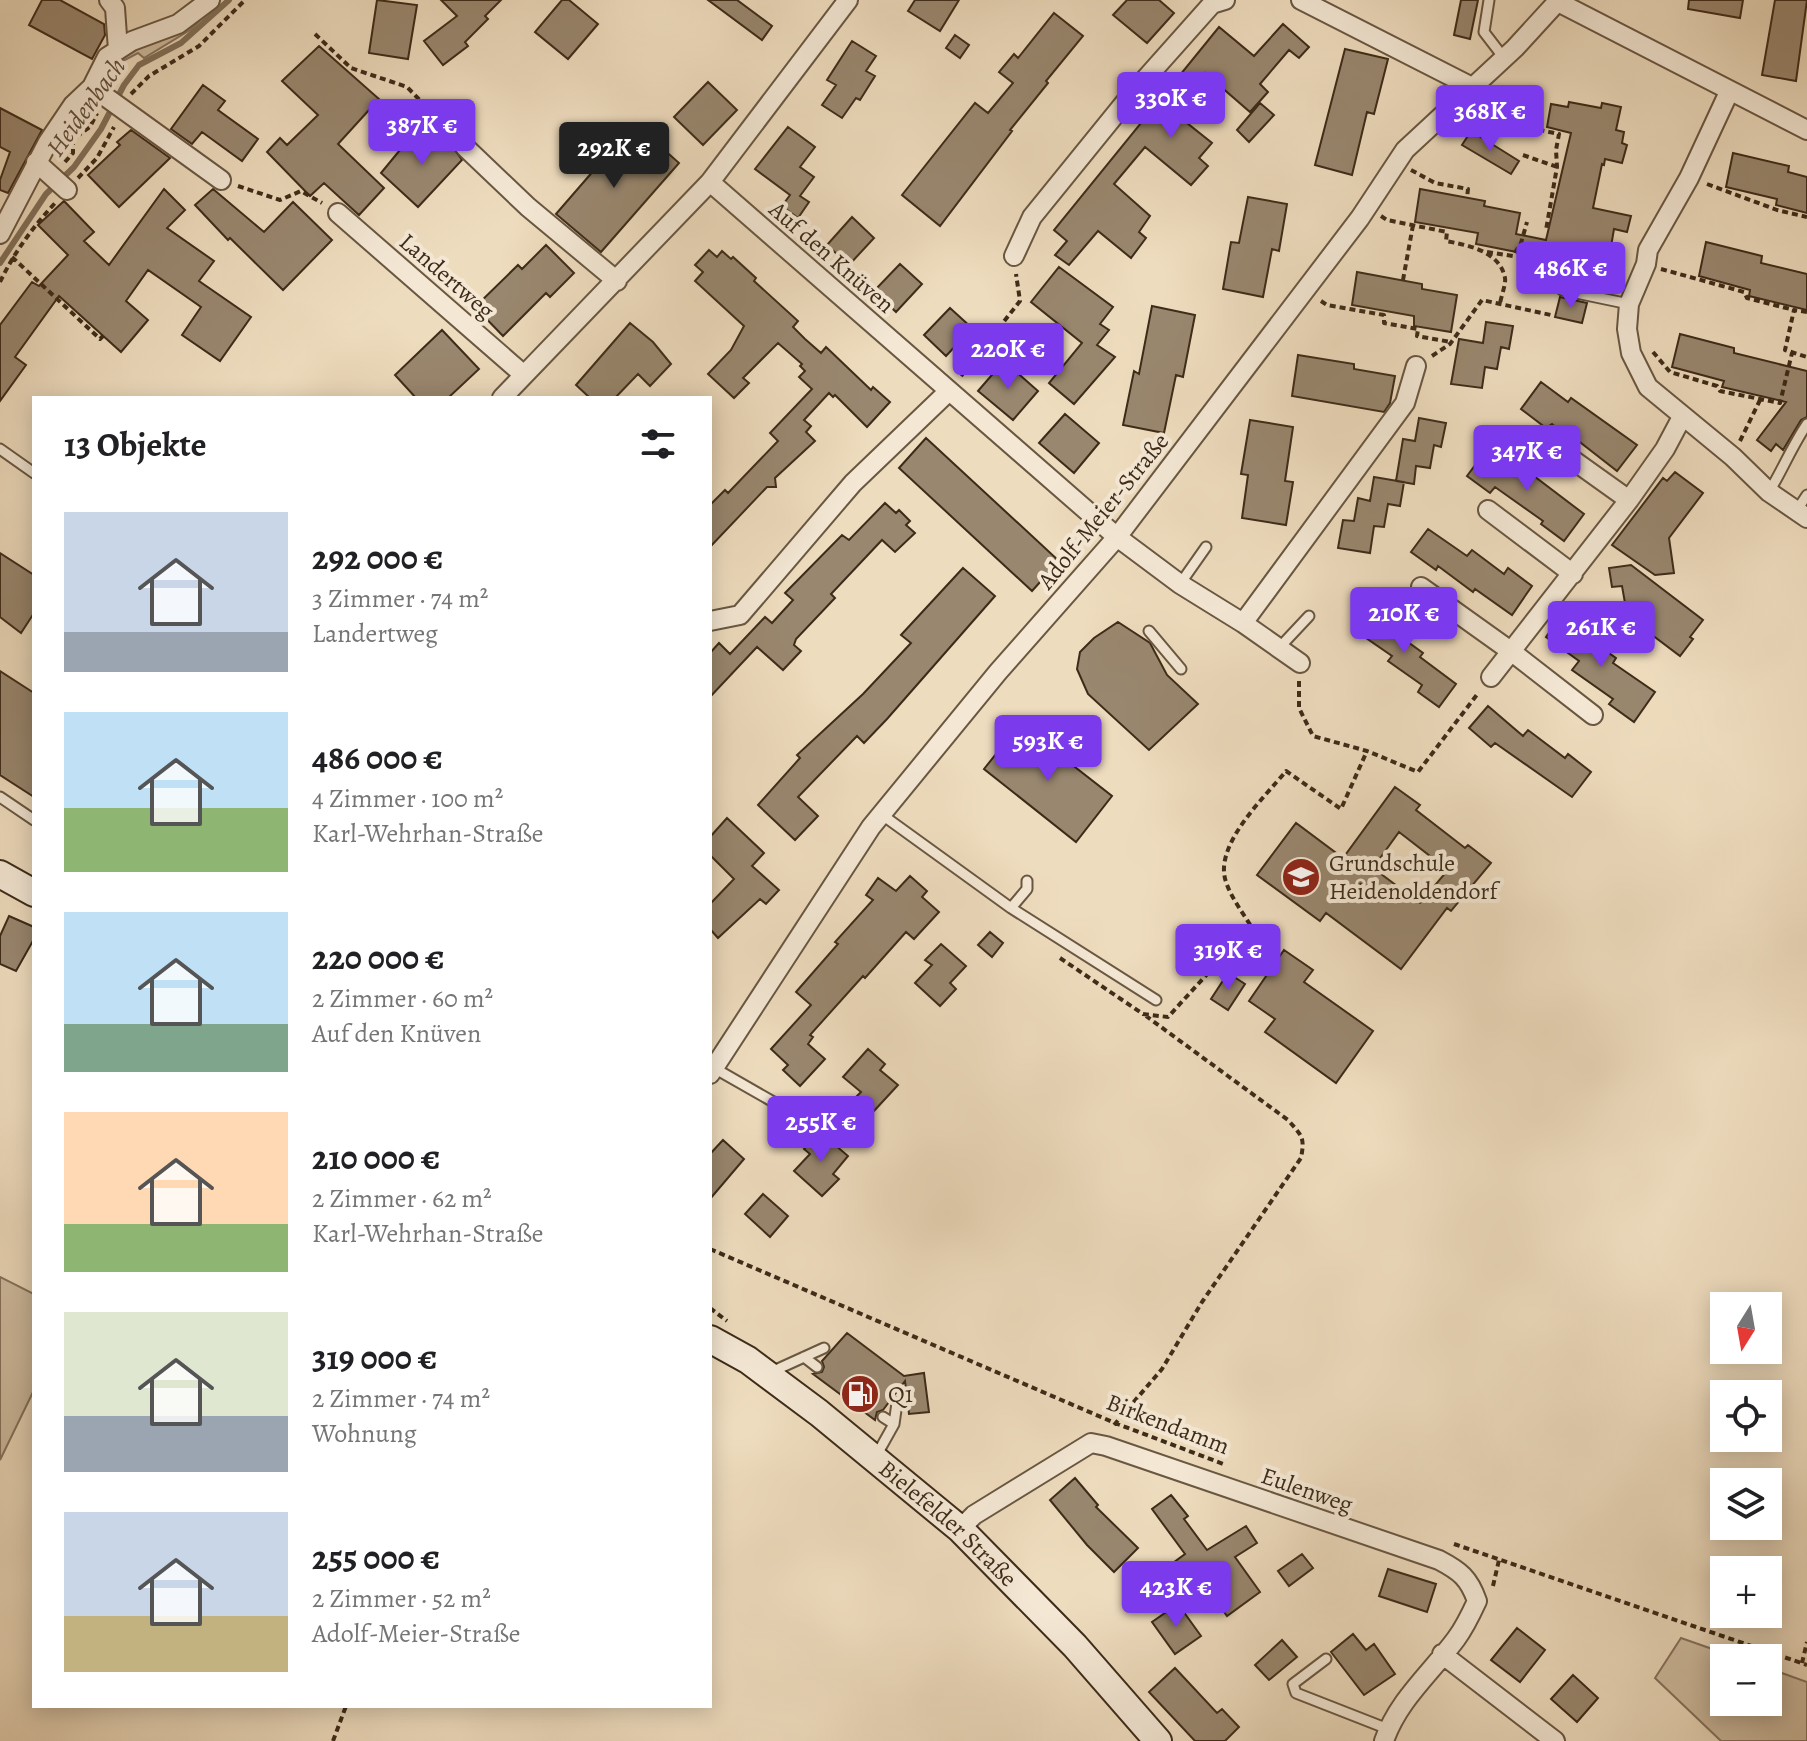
<!DOCTYPE html>
<html lang="de">
<meta charset="utf-8">
<style>
:root{--surface:#fff;--page:#f6f6f6;--text:#202124;--muted:#757577;--accent:#7c3aed}
body{margin:0;font-family:Alegreya,serif;background:var(--page);color:var(--text);height:100vh;display:flex;flex-direction:column;font-size:30px;white-space:nowrap}
*{box-sizing:border-box;margin:0}
p{font-size:26px;color:var(--muted)}
.icon{flex:none;width:44px;height:44px;fill:none;stroke:currentColor;stroke-width:2;stroke-linecap:round;stroke-linejoin:round}
.map{position:relative;flex:1;overflow:hidden}
.details{position:absolute;left:32px;top:396px;width:680px;height:1312px;display:flex;flex-direction:column;background:var(--surface);border-radius:0px;box-shadow:0 4px 20px #0003}
.details>*{flex:none}
.needle{width:52px;rotate:191deg}
.fabs{position:absolute;left:1710px;top:1292px;display:grid;gap:16px}
.fabs a{display:grid;place-items:center;width:72px;height:72px;border-radius:0px;background:var(--surface);box-shadow:0 4px 20px #0003;font-size:40px}
.price{position:absolute;translate:-50% -68px;padding:0 18px;border-radius:8px;background:var(--accent);color:#fff;font-size:26px;line-height:52px;filter:drop-shadow(0 2px 4px #0008)}
.price::after{content:'';position:absolute;left:50%;top:48px;width:24px;height:18px;margin-left:-12px;background:inherit;clip-path:polygon(0 0,100% 0,50% 100%)}
.price.active{background:#222;color:#fff}
ul{padding:0;list-style:none}
li{display:flex;align-items:center;gap:24px;height:200px;padding:0 32px}
li span{display:grid;place-items:center;flex:none;width:224px;height:160px;border-radius:0px;color:#555}
li>.icon{margin-inline-start:auto}
span .icon{width:96px;height:96px;fill:#fffc;stroke-width:1}
li b{font-size:34px}
h2{display:flex;justify-content:space-between;align-items:center;height:96px;padding:0 32px;font-size:34px}
.map>svg:first-child{display:block}
</style>
<div class="map">
<svg width="1807" height="1741" viewBox="0 0 1807 1741">
<rect width="100%" height="100%" fill="#eedcbe"/>
<filter id="stains"><feTurbulence type="fractalNoise" baseFrequency=".0025" numOctaves="4"/><feColorMatrix values="0 0 0 0 .2 0 0 0 0 .09 0 0 0 0 .02 0 0 0 .5 -.17"/></filter>
<radialGradient id="worn" r=".72"><stop offset=".6" stop-color="#630" stop-opacity="0"/><stop offset="1" stop-color="#630" stop-opacity=".3"/></radialGradient>
<!-- green -->
<path fill="#d0bea2" stroke="#86745e" stroke-width="2" d="M208,13l-18,17 -46,28 -6,-5 -21,11 -5,13 -7,-1 8,-17z
M0,1277l34,17v96l-34,70z
M1681,1638l57,20h-14v44h44v-34l39,14v59h-86l-66,-63z"/>
<g fill="none" stroke-linecap="round" stroke-linejoin="round">
<!-- stream -->
<path stroke="#83715a" stroke-width="6" d="M0,263l46,-69 28,-27 27,-38 23,-44 15,-20 42,-22 48,-43"/>
</g>
<!-- building -->
<path fill="#99876f" stroke="#3d2b19" stroke-width="2" fill-rule="evenodd" d="M42,0h18l44,24 1,11 -13,24 -63,-34z
M377,0l40,5 -9,54 -39,-6z
M441,0h60l-16,16 3,3 -23,23 3,4 -25,19 -19,-24 33,-25z
M562,0h7l29,24 -30,35 -33,-27z
M708,0h29l35,26 -10,14z
M915,0h44l-19,31 -32,-20z
M1127,0h32l15,13 -27,30 -34,-28z
M1461,0h17l-8,39 -16,-4z
M1689,0h54l-3,18 -52,-9z
M1775,0h32l-11,81 -34,-6z
M1054,13l29,23 -37,45 2,2 -38,47 2,1 -72,95 -38,-31 73,-92 13,10 25,-30 -14,-11 15,-18 4,4z
M1283,24l26,23 -10,11 -10,-8 -29,34 8,8 -18,20 -45,-39 -33,38 40,32 -13,15 9,8 -17,19 -46,-38 -31,37 36,32 -11,16 7,6 -15,20 -33,-27 -29,34 -14,-10 12,-14 -13,-11 165,-203 35,29z
M955,35l14,10 -9,13 -14,-10z
M852,41l24,15 -10,15 9,5 -15,24 -4,-2 -14,20 -20,-13 14,-20 -9,-5z
M319,46l60,53 -41,45 46,44 -25,27 -35,-32 -14,13 -43,-44 13,-14 7,7 31,-30 -36,-34z
M1345,49l43,10 -14,55 -7,-2 -15,63 -37,-10z
M708,82l29,28 -34,35 -29,-28z
M203,85l22,16 -7,9 40,29 -16,22 -40,-29 -10,12 -21,-15z
M1569,102l32,6 1,-5 19,4 -5,23 8,2 -2,11 5,2 -5,18 -17,-4 -1,6 -2,-1 -9,44 38,8 -4,16 -13,-3 -7,41 -13,-3 -4,21 -27,-5 4,-21 -91,-18 2,-11 -63,-11 5,-33 65,12 -1,5 36,7 -4,21 30,6 25,-107 -24,-6 4,-23 17,3z
M1260,103l14,12 -25,27 -12,-12z
M0,108l42,22 -34,63 -8,-3v-10l10,-28 -10,-5z
M788,127l27,20 -15,20 14,10 -14,19 9,6 -11,16 -16,-12 8,-11 -35,-26z
M131,130l39,28 -51,49 -31,-32 32,-30 -3,-3z
M435,131l18,16 9,13 -44,47 -37,-34 33,-40 11,9z
M1471,131l48,30 -8,13 -49,-29z
M592,134l36,32 24,-27 27,24 -78,89 -45,-38 39,-45 -19,-17z
M1733,153l56,13 -1,6 19,5v36l-31,-8 1,-6 -51,-12z
M164,189l21,21 -18,18 47,33 -15,20 52,36 -31,44 -38,-26 19,-28 -53,-37 -22,31 22,19 -27,32 -62,-56 -44,61 11,8 -26,36v-76l32,-43 7,4 29,-31 -30,-30 26,-24 30,31 -10,9 25,24z
M213,189l51,43 29,-30 39,38 -49,50 -53,-52 -2,2 -33,-35z
M1248,197l39,7 -8,47 -7,-2 -9,48 -40,-8 8,-47 8,1z
M852,217l22,21 -25,27 -22,-20z
M1706,242l56,14 -1,7 46,11v36l-58,-14 1,-6 -51,-14z
M546,245l28,28 -24,24 -4,-4 -43,43 -28,-29 43,-42 4,4z
M709,250l8,7 5,-6 9,8 2,-2 23,21 -2,3 44,40 -5,6 12,12 16,14 5,-6 45,43 2,-3 17,15 -23,25 -32,-32 -2,2 -4,-4 -25,27 7,6 -5,6 9,9 -40,37 1,9h-9l-57,60v-42l15,-15 3,3 50,-52 -8,-8 42,-44 -13,-12 6,-6 -5,-5 2,-2 -24,-21 -35,35 6,5 -15,15 -26,-24 23,-24 13,-24 -49,-45 8,-9 -8,-7z
M900,264l22,20 -26,28 -22,-21z
M1059,267l54,40 -13,17 9,6 -12,15 18,12 -41,47 -25,-21 33,-40 -51,-41z
M1357,272l65,12v5l35,6 -6,37 -37,-6v-10l-62,-11z
M1560,297l27,6 -5,20 -27,-6z
M1152,306l43,9 -12,62 -7,-2 -12,58 -41,-8 11,-54 5,3z
M950,308l22,20 -26,28 -22,-21z
M1486,322l27,4 -4,23 -8,-2 -4,22 -12,-2 -3,21 -31,-4 8,-45 24,4z
M630,323l23,19 18,22 -21,22 -12,-12 -23,24h-25l-14,-13z
M442,330l37,39 -31,29h-32l-21,-23z
M1680,334l54,14v5l73,18v46l-6,3 -18,30 -7,-6 -5,7 -14,-11 29,-38 -64,-15 2,-6 -52,-14z
M1298,355l56,9v5l41,7 -5,27 -6,9 -92,-16z
M1004,361l34,30 -25,29 -35,-29z
M1541,382l27,20 3,-4 66,47 -20,26 -45,-35 -2,3 -18,-15 -6,4 -25,-19z
M1065,414l34,29 -25,30 -35,-30z
M1419,418l27,5 -5,24 -7,-2 -4,23 -14,-2 -2,18 -18,-3 7,-42 12,2z
M1250,420l43,7 -8,54 8,1 -7,43 -44,-7 6,-43 -7,-1z
M926,438l133,123 -27,30 -133,-123z
M1488,448l35,27 3,-5 58,44 -20,27 -23,-17 2,-3 -48,-34 -5,6 -23,-17z
M1675,472l28,21 -34,45 5,35 -19,2 -43,-30 51,-67 4,3z
M1374,477l30,5 -4,24 -12,-2 -4,23 -10,-1 -4,27 -32,-5 5,-28 11,1 4,-23 12,3z
M885,503l11,10 3,-3 11,11 -4,4 9,8 -20,19 -13,-12 -51,54 4,4 -39,41 -2,6 7,6 -18,19 -26,-23 -47,50v-44l9,-10 11,11 35,-37 7,6 21,-23 -8,-7 57,-58 7,5z
M1428,529l39,27 5,-6 32,24 4,-6 24,18 -20,29 -37,-26 -2,3 -35,-26 -2,4 -25,-18z
M0,553l34,22v38l-13,20 -21,-16z
M1631,565l72,55 -13,17 3,2 -13,17 -53,-40 5,-8 -7,-5 -3,-17 -10,1 -3,-19z
M963,568l32,28 -108,123 -23,24 -7,-7 -59,61 20,19 -23,24 -37,-35 42,-47 -3,-3 66,-61 48,-51 -10,-8z
M1370,603l25,17 -5,9 33,24 -3,4 36,27 -17,23 -21,-15 4,-7 -34,-24 4,-5 -39,-27z
M1562,614l20,14 -3,4 37,26 -3,5 42,29 -21,30 -25,-18 4,-5 -41,-29 7,-9 -33,-24z
M1118,622l32,21 17,32 31,29 -49,46 -61,-56 -11,-25 3,-17 14,-14z
M0,671l34,22v104l-34,-22z
M1488,706l35,30 5,-6 37,28 3,-4 23,18 -19,25 -77,-54 -4,4 -22,-19z
M1020,724l92,72 -36,46 -92,-73z
M1395,787l25,18 -4,5 49,38 3,-3 23,18 -40,48 -4,-3 -46,61 -75,-56 -6,8 -63,-46 39,-52 47,35zM1399,832l49,38 -28,33 -47,-35z
M727,818l37,35 -12,13 27,24 -13,14 -6,-5 -42,39 -8,-9v-25l24,-25 -24,-24v-18z
M910,876l17,15 -5,6 17,15 -25,27 -8,-7 -41,46 -2,-2 -53,59 3,2 -5,7 17,15 -25,27 -17,-16 5,-5 -17,-16 40,-44 -15,-13 42,-48 -3,-2 38,-42 -7,-5 12,-17 18,13z
M9,916l25,11v12l-18,32 -16,-7v-28z
M990,932l13,11 -11,14 -14,-12z
M941,944l25,22 -16,17 6,6 -16,17 -25,-23 17,-18 -7,-5z
M1284,950l29,20 -9,12 69,49 -37,52 -71,-51 10,-13 -26,-18z
M1228,973l17,11 -17,26 -17,-11z
M868,1049l17,15 -5,6 18,15 -25,27 -17,-15 5,-5 -18,-15z
M820,1132l28,24 -15,18 6,5 -17,17 -28,-25 16,-17 -6,-5z
M723,1140l21,19 -34,40v-45z
M763,1194l25,22 -18,21 -25,-23z
M847,1333l57,43 20,-3 5,39 -20,2 -4,-33 -22,29 -6,2 -2,8 -62,-46 9,-2 2,-5 -2,-6z
M1075,1478l23,27 -2,2 42,41 -24,24 -27,-27 -37,-45z
M1171,1495l17,21 -4,3 23,31 39,-24 11,17 -22,14 25,35 -33,24 -31,-44 -22,16 -12,-17 23,-17 -33,-45z
M1302,1554l11,14 -24,18 -11,-15z
M1388,1569l48,15 -9,28 -48,-16z
M1178,1604l23,32 -26,18 -23,-32z
M1517,1628l28,22 -25,32 -29,-22z
M1353,1634l13,16 8,-6 21,30 -31,21 -33,-43z
M1282,1640l15,17 -28,23 -14,-15z
M1175,1668l42,45 5,-4 17,18 -14,14h-30l-46,-49z
M1573,1675l25,23 -21,24 -26,-23z"/>
<g fill="none" stroke-linecap="round" stroke-linejoin="round">
<!-- lane casing -->
<g stroke="#695742" stroke-width="13">
<path id="lane" d="M1489,0l-5,32 20,26
M1451,108l24,15
M1562,290l67,14
M0,449l34,24
M1769,492c14,-23 23,-46 38,-68
M1797,510l10,-15
M1180,584l26,-37
M1149,631l32,38
M1279,648l30,-32
M0,797l34,23
M881,814l130,94 145,92
M1011,908l16,-19v-8
M714,1068l77,44
M804,1357l13,10
M769,1373l55,-25
M883,1417l11,7
M875,1458l19,-34 3,-21
M1326,1659l-33,25 3,9 92,36"/>
</g>
<!-- street casing -->
<g stroke="#695742" stroke-width="22">
<path id="street" d="M109,0l6,8 3,42
M1301,0l171,87
M1558,2l249,128
M92,87l129,93
M1729,92l-40,86 -41,72 -2,14 -17,40 -2,25 4,24 17,34 85,70 36,35 38,26
M465,147l63,60 89,74
M36,162l31,28
M710,182l407,355 63,47 63,39 57,40
M338,213l186,162
M0,234l48,-92 25,-37 19,-18 15,-30 25,-16 46,-17 32,-24
M1014,256l18,-39 99,-122 81,-91 13,-4
M502,398l208,-216 138,-182
M1545,440l84,60
M1488,510l85,64
M1421,587l91,65 81,63
M710,621l30,-6 113,-132 96,-92
M1243,623l162,-220 11,-37
M1491,677l138,-177 36,-51 17,-32
M710,1074l161,-247 127,-155 119,-135 243,-319 45,-68 110,-102 44,-48
M960,1529l14,-14 117,-72 15,3 333,114c21,11 30,18 38,41 -6,13 -12,26 -21,38 -25,34 -58,61 -72,102
M1442,1654l113,87"/>
</g>
<!-- secondary casing -->
<g stroke="#3d2b19" stroke-width="30">
<g id="secondary">
<path d="M0,874l34,19"/>
<path id="s1" d="M710,1339l38,21 71,53 141,116 115,117 83,95"/>
</g>
</g>
<!-- path -->
<path stroke="#3d2b19" stroke-width="4" stroke-dasharray="6 4" stroke-linecap="butt" d="M315,34l36,34 56,19 46,47
M131,94l18,-18 50,-30 46,-46
M1488,97l52,33 19,4 -3,16 1,17 -11,63
M1523,155l34,12
M65,162l8,-9v-14l17,-12 7,-14
M1411,170l24,13 33,6 -1,9
M78,178l19,-20 17,-31
M1707,184l70,26 30,7
M238,186l42,14 21,-9 21,12
M1381,216l6,4 60,12 -1,9c21,4 54,10 59,37 1,7 -4,18 -5,26
M1487,252l26,4 8,-13 6,-21
M12,257l88,82 3,-3
M1661,269l83,23 3,6 47,12
M1403,280l10,-55
M0,282c15,-31 33,-55 56,-80
M1321,301l6,4 57,10v8l34,6 -1,7 34,6
M1807,312l-13,-2 -9,40 22,7
M1653,352l17,20 47,14 3,5 60,12 12,-50
M1432,356l18,-12 32,-44 69,15
M961,376l59,-75 -4,-27
M1740,441l20,-41
M1299,681v27l14,28 54,15 51,21 61,-80
M1060,958l83,56 25,3 83,-91c-9,-14 -20,-29 -25,-44 -13,-37 39,-85 60,-111l55,38 26,-58
M710,1249l405,174 111,42
M710,1308l17,13
M1114,1425l48,-56 40,-67 99,-144c4,-21 1,-22 -13,-38l-142,-104
M1454,1544l353,121
M1493,1586l6,-26
M1802,1663l5,-21
M333,1741l13,-35"/>
<!-- lane -->
<use href="#lane" stroke="#f4e8d5" stroke-width="9"/>
<!-- street -->
<use href="#street" stroke="#f4e8d5" stroke-width="18"/>
<!-- secondary -->
<use href="#secondary" stroke="#f4e8d5" stroke-width="26"/>
</g>
<!-- icons -->
<defs>
<g id="school-disc" transform="scale(2)"><circle r="9.5" fill="#8f2418" stroke="#f4e8d5"/><path d="M0-5L7-2L0 1L-7-2ZM-4 1L0 2.5L4 1V4Q0 6-4 4Z" fill="#fff"/></g>
<g id="fuel-disc" transform="scale(2)"><circle r="9.5" fill="#8f2418" stroke="#f4e8d5"/><path d="M-5.5-6h7V0h2V4h1.3V-2.5L3-4.5l.8-.8L6-3V5H2.5V1h-1V6h-7ZM-4.2-4.7v3.2H.2V-4.7Z" fill="#fff"/></g>
</defs>
<g fill-rule="evenodd">
<use href="#school-disc" x="1301" y="877"/>
<use href="#fuel-disc" x="860" y="1394"/>
</g>
<g text-anchor="middle" dominant-baseline="central" stroke-width="8" stroke-linejoin="round" paint-order="stroke">
<!-- street labels -->
<g font-size="24" fill="#3d2b19" stroke="#f4e8d5">
<text transform="translate(832 257) rotate(41)">Auf den Knüven</text>
<text transform="translate(447 276) rotate(41)">Landertweg</text>
<text transform="translate(1103 511) rotate(-51)">Adolf-Meier-Straße</text>
<text transform="translate(1168 1424) rotate(21)">Birkendamm</text>
<text transform="translate(1307 1490) rotate(19)">Eulenweg</text>
<text stroke="none"><textPath href="#s1" startOffset="302">Bielefelder Straße</textPath></text>
</g>
<!-- poi labels -->
<g font-size="24" fill="#3d2b19" stroke="#f4e8d5" text-anchor="start">
<text x="1329" y="863">Grundschule<tspan x="1329" dy="28">Heidenoldendorf</tspan></text>
<text x="888" y="1394">Q1</text>
</g>
<!-- water labels -->
<g font-size="26" font-style="italic" fill="#604e3a" stroke="#f4e8d5">
<text transform="translate(86 107) rotate(-54)">Heidenbach</text>
</g>
</g>
<rect width="100%" height="100%" filter="url(#stains)"/>
<rect width="100%" height="100%" fill="url(#worn)"/>
</svg>
<div class="fabs">
<a><svg class="needle" viewBox="-14 -14 28 28"><path d="M0-13l5 13h-10z" fill="#e53935"/><path d="M0 13l5-13h-10z" fill="#757577"/></svg></a>
<a><svg class="icon" aria-label="locate" viewBox="0 0 24 24"><circle cx="12" cy="12" r="6"/><path d="M12 2v4M12 18v4M2 12h4M18 12h4"/></svg></a>
<a><svg class="icon" aria-label="layers" viewBox="0 0 24 24"><path d="M12 4l9 5-9 5-9-5zM3 14l9 5 9-5"/></svg></a>
<a>+</a>
<a>−</a>
</div>
<b class="price" style="left:1171px;top:140px">330K €</b>
<b class="price" style="left:1490px;top:153px">368K €</b>
<b class="price" style="left:422px;top:167px">387K €</b>
<b class="price active" style="left:614px;top:190px">292K €</b>
<b class="price" style="left:1571px;top:310px">486K €</b>
<b class="price" style="left:1008px;top:391px">220K €</b>
<b class="price" style="left:1527px;top:493px">347K €</b>
<b class="price" style="left:1404px;top:655px">210K €</b>
<b class="price" style="left:1601px;top:669px">261K €</b>
<b class="price" style="left:1048px;top:783px">593K €</b>
<b class="price" style="left:1228px;top:992px">319K €</b>
<b class="price" style="left:821px;top:1164px">255K €</b>
<b class="price" style="left:1176px;top:1629px">423K €</b>
<section class="details">
<h2>13 Objekte<svg class="icon" aria-label="filters" viewBox="0 0 24 24"><path d="M4 7h16M4 17h16"/><circle cx="9" cy="7" r="2"/><circle cx="15" cy="17" r="2"/></svg></h2>
<ul>
<li><span style="background:linear-gradient(#c9d6e8 75%,#9aa5b1 0)"><svg class="icon" aria-label="home" viewBox="0 0 24 24"><path d="M3 11l9-7 9 7M6 9v11h12V9"/></svg></span><div><b>292 000 €</b><p>3 Zimmer · 74 m²</p><p>Landertweg</p></div></li>
<li><span style="background:linear-gradient(#bfe0f5 60%,#8fb573 0)"><svg class="icon" aria-label="home" viewBox="0 0 24 24"><path d="M3 11l9-7 9 7M6 9v11h12V9"/></svg></span><div><b>486 000 €</b><p>4 Zimmer · 100 m²</p><p>Karl-Wehrhan-Straße</p></div></li>
<li><span style="background:linear-gradient(#bfe0f5 70%,#7fa58c 0)"><svg class="icon" aria-label="home" viewBox="0 0 24 24"><path d="M3 11l9-7 9 7M6 9v11h12V9"/></svg></span><div><b>220 000 €</b><p>2 Zimmer · 60 m²</p><p>Auf den Knüven</p></div></li>
<li><span style="background:linear-gradient(#ffd9b3 70%,#8fb573 0)"><svg class="icon" aria-label="home" viewBox="0 0 24 24"><path d="M3 11l9-7 9 7M6 9v11h12V9"/></svg></span><div><b>210 000 €</b><p>2 Zimmer · 62 m²</p><p>Karl-Wehrhan-Straße</p></div></li>
<li><span style="background:linear-gradient(#dfe7d0 65%,#9aa5b1 0)"><svg class="icon" aria-label="home" viewBox="0 0 24 24"><path d="M3 11l9-7 9 7M6 9v11h12V9"/></svg></span><div><b>319 000 €</b><p>2 Zimmer · 74 m²</p><p>Wohnung</p></div></li>
<li><span style="background:linear-gradient(#c9d6e8 65%,#c2b280 0)"><svg class="icon" aria-label="home" viewBox="0 0 24 24"><path d="M3 11l9-7 9 7M6 9v11h12V9"/></svg></span><div><b>255 000 €</b><p>2 Zimmer · 52 m²</p><p>Adolf-Meier-Straße</p></div></li>
</ul>
</section>
</div>
